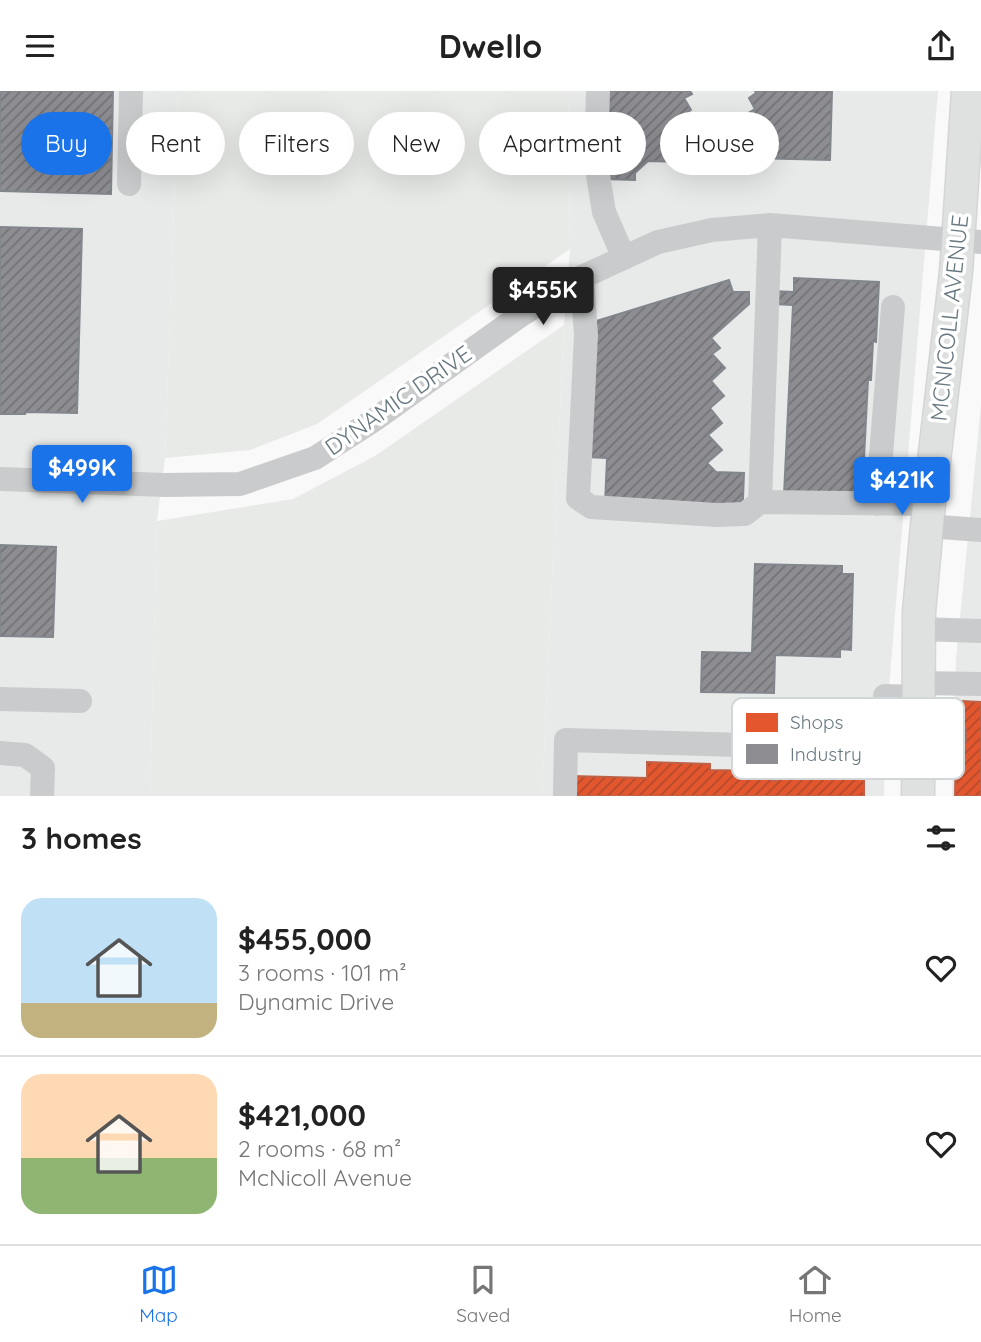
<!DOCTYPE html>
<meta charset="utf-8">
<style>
:root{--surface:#fff;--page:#f6f6f6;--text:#222;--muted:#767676;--line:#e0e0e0;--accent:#1a73e8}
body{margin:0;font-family:Quicksand,sans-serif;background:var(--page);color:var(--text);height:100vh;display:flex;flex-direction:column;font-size:26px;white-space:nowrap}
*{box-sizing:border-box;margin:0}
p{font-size:23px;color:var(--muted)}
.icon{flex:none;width:38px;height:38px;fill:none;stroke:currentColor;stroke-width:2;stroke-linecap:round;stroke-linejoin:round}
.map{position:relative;height:705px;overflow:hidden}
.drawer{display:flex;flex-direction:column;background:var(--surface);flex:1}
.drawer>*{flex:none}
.banner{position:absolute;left:21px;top:21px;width:940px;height:63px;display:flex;gap:14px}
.price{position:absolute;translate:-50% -60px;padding:0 16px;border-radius:7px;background:var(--accent);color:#fff;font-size:23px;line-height:46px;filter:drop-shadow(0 2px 4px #0008)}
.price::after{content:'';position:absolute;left:50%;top:42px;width:21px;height:16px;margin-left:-10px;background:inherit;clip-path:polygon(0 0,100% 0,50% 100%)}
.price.selected{background:#222;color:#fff}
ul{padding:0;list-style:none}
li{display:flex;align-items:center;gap:21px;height:175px;padding:0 21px}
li+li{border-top:2px solid var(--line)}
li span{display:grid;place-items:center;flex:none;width:196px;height:140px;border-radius:21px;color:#555}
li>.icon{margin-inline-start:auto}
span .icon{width:84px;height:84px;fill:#fffc;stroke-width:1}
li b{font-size:30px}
h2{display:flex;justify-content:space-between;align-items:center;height:84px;padding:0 21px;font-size:30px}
.tag{padding:0 24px;border-radius:32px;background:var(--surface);box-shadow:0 7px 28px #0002;font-size:24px;line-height:63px}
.tag.selected{background:var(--accent);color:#fff}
header{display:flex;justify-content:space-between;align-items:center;height:91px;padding:0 21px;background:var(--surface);font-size:32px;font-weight:700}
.dock{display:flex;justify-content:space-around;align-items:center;height:98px;border-top:2px solid var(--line);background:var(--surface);font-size:19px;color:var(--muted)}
.dock a{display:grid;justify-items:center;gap:4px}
.dock .selected{color:var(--accent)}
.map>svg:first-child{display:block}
</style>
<header><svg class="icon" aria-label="menu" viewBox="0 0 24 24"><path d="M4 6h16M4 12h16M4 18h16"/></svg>Dwello<svg class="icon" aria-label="share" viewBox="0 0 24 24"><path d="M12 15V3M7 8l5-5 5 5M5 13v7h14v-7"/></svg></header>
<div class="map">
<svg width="981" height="705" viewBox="0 0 981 705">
<defs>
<pattern id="shops-hatch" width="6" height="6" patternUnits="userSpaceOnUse" patternTransform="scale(1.75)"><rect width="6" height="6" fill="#e4572e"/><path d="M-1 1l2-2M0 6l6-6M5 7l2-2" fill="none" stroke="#b34a2c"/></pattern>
<pattern id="industry-hatch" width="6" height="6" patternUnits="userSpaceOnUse" patternTransform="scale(1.75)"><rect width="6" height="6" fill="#8d8d92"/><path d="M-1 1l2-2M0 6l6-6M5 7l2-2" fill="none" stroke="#727377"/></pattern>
</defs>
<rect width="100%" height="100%" fill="#f9f9f9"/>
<!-- built -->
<path fill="#e8eae9" d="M0,0h178l-13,367 -8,63 -7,275h-150z
M568,0h370l-52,634 -2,71h-342l22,-471 6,-76z
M981,314v391h-29l4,-138z"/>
<!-- green -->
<path fill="#e8eae7" d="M178,0h390l2,158 -253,175 -67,26 -85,8z
M564,234l-22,471h-392l7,-275 136,-22 82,-43z"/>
<!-- shops -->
<path fill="url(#shops-hatch)" stroke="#be6147" stroke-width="2" d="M962,610l19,1v94h-26l1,-48 2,-5 8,-1v-13h-5l-4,-3 1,-22z
M647,671l63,2v6l61,1 3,3 -1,7h3v-16l38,1v8l4,-7 46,1v28h-295l4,-20 74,2z"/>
<!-- industry -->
<path fill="url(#industry-hatch)" stroke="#82878d" stroke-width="2" d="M0,0h113l-2,103 -111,-3z
M605,0h85l2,3 -8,4 7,12 -7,4 7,12 -7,4 6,12 -7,4 7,12 -7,4 -35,-1 -13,12v7l-32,-1z
M755,0h77l-2,69 -76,-2 -7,-13 7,-4 -6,-12 7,-4 -7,-12 7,-4 -6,-11 7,-5z
M0,136l82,2 -5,184 -51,-1 -1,2h-25z
M794,187l85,4 -3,60 -3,-1 -2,39h-3l-6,118 -78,-3 9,-190 -20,-1v-13l21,1z
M729,189l4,12h16v12l-38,34 9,10 -8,6 13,14 -14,13 13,15 -14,12 12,15 -14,12 14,15 -15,13 9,9 28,1 -1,26 -11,11 -127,-6 2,-46 -21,-1 7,-135z
M0,454l56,2 -3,90 -53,-1z
M755,473l87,2v8h11l-2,76 -11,-1v8l-65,-2 -1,38 -73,-1 1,-40 50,1z"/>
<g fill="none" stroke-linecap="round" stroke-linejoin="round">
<!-- major casing -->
<g stroke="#d4d5d6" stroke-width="35">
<path id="major" d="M918,705l1,-184 10,-108 27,-232 12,-181"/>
</g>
<!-- minor -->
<path stroke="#cacbcc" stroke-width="24" d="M598,0l-2,72 8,49 20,46
M129,93l2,-93
M582,186l4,58 -8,163 13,9 126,8 28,-1 15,-12 10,-277
M0,388l165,6 75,-1 75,-26 59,-38 147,-105 61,-38 76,-35 54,-12 58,-5 211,17
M760,411l169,2
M877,413l16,-197
M927,435l54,4
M919,538l62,2
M918,592l63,1
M885,605l33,1
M0,608l80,2
M0,662l25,2 18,13 -1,28
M565,705l1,-56 352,10"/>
<!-- major -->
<use href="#major" stroke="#dfe0e0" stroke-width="32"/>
</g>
<g text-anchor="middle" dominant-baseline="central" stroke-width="7" stroke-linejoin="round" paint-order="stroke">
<!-- street labels -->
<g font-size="23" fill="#677880" stroke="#fff">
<text transform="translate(949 227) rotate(-84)">MCNICOLL AVENUE</text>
<text transform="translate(398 309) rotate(-35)">DYNAMIC DRIVE</text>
</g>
</g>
<!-- legend -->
<rect x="732" y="607" width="232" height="81" rx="10" fill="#fff" stroke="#d1d6d9" stroke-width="2"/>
<rect x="746" y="622" width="32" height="19" fill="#e4572e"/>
<rect x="746" y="653" width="32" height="20" fill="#8d8d92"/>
<g font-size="19" fill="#677880">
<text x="790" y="638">Shops</text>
<text x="790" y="670">Industry</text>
</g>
</svg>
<b class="price selected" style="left:543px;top:236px">$455K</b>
<b class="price" style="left:82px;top:414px">$499K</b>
<b class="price" style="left:902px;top:426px">$421K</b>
<div class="banner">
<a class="tag selected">Buy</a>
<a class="tag">Rent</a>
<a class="tag">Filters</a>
<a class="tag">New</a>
<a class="tag">Apartment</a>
<a class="tag">House</a>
</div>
</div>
<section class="drawer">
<h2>3 homes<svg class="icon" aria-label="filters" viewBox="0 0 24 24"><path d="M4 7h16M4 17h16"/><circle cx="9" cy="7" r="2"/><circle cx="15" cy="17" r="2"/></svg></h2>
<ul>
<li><span style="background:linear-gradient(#bfe0f5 75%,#c2b280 0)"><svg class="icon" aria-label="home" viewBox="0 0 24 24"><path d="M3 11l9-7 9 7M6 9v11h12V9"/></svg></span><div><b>$455,000</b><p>3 rooms · 101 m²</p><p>Dynamic Drive</p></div><svg class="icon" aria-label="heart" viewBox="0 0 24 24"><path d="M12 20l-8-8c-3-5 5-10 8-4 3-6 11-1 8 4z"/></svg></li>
<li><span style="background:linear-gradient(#ffd9b3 60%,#8fb573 0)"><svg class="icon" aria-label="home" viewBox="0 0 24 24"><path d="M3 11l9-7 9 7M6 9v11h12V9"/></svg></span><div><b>$421,000</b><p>2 rooms · 68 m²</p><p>McNicoll Avenue</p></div><svg class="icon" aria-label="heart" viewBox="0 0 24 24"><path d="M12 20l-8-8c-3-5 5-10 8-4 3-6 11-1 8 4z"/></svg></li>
</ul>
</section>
<nav class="dock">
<a class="selected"><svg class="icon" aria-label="map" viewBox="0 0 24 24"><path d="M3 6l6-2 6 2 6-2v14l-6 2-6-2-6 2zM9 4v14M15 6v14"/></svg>Map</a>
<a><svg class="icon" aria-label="saved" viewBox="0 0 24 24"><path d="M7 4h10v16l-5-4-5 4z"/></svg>Saved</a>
<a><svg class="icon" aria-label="home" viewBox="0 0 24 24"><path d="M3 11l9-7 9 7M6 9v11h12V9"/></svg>Home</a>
</nav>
